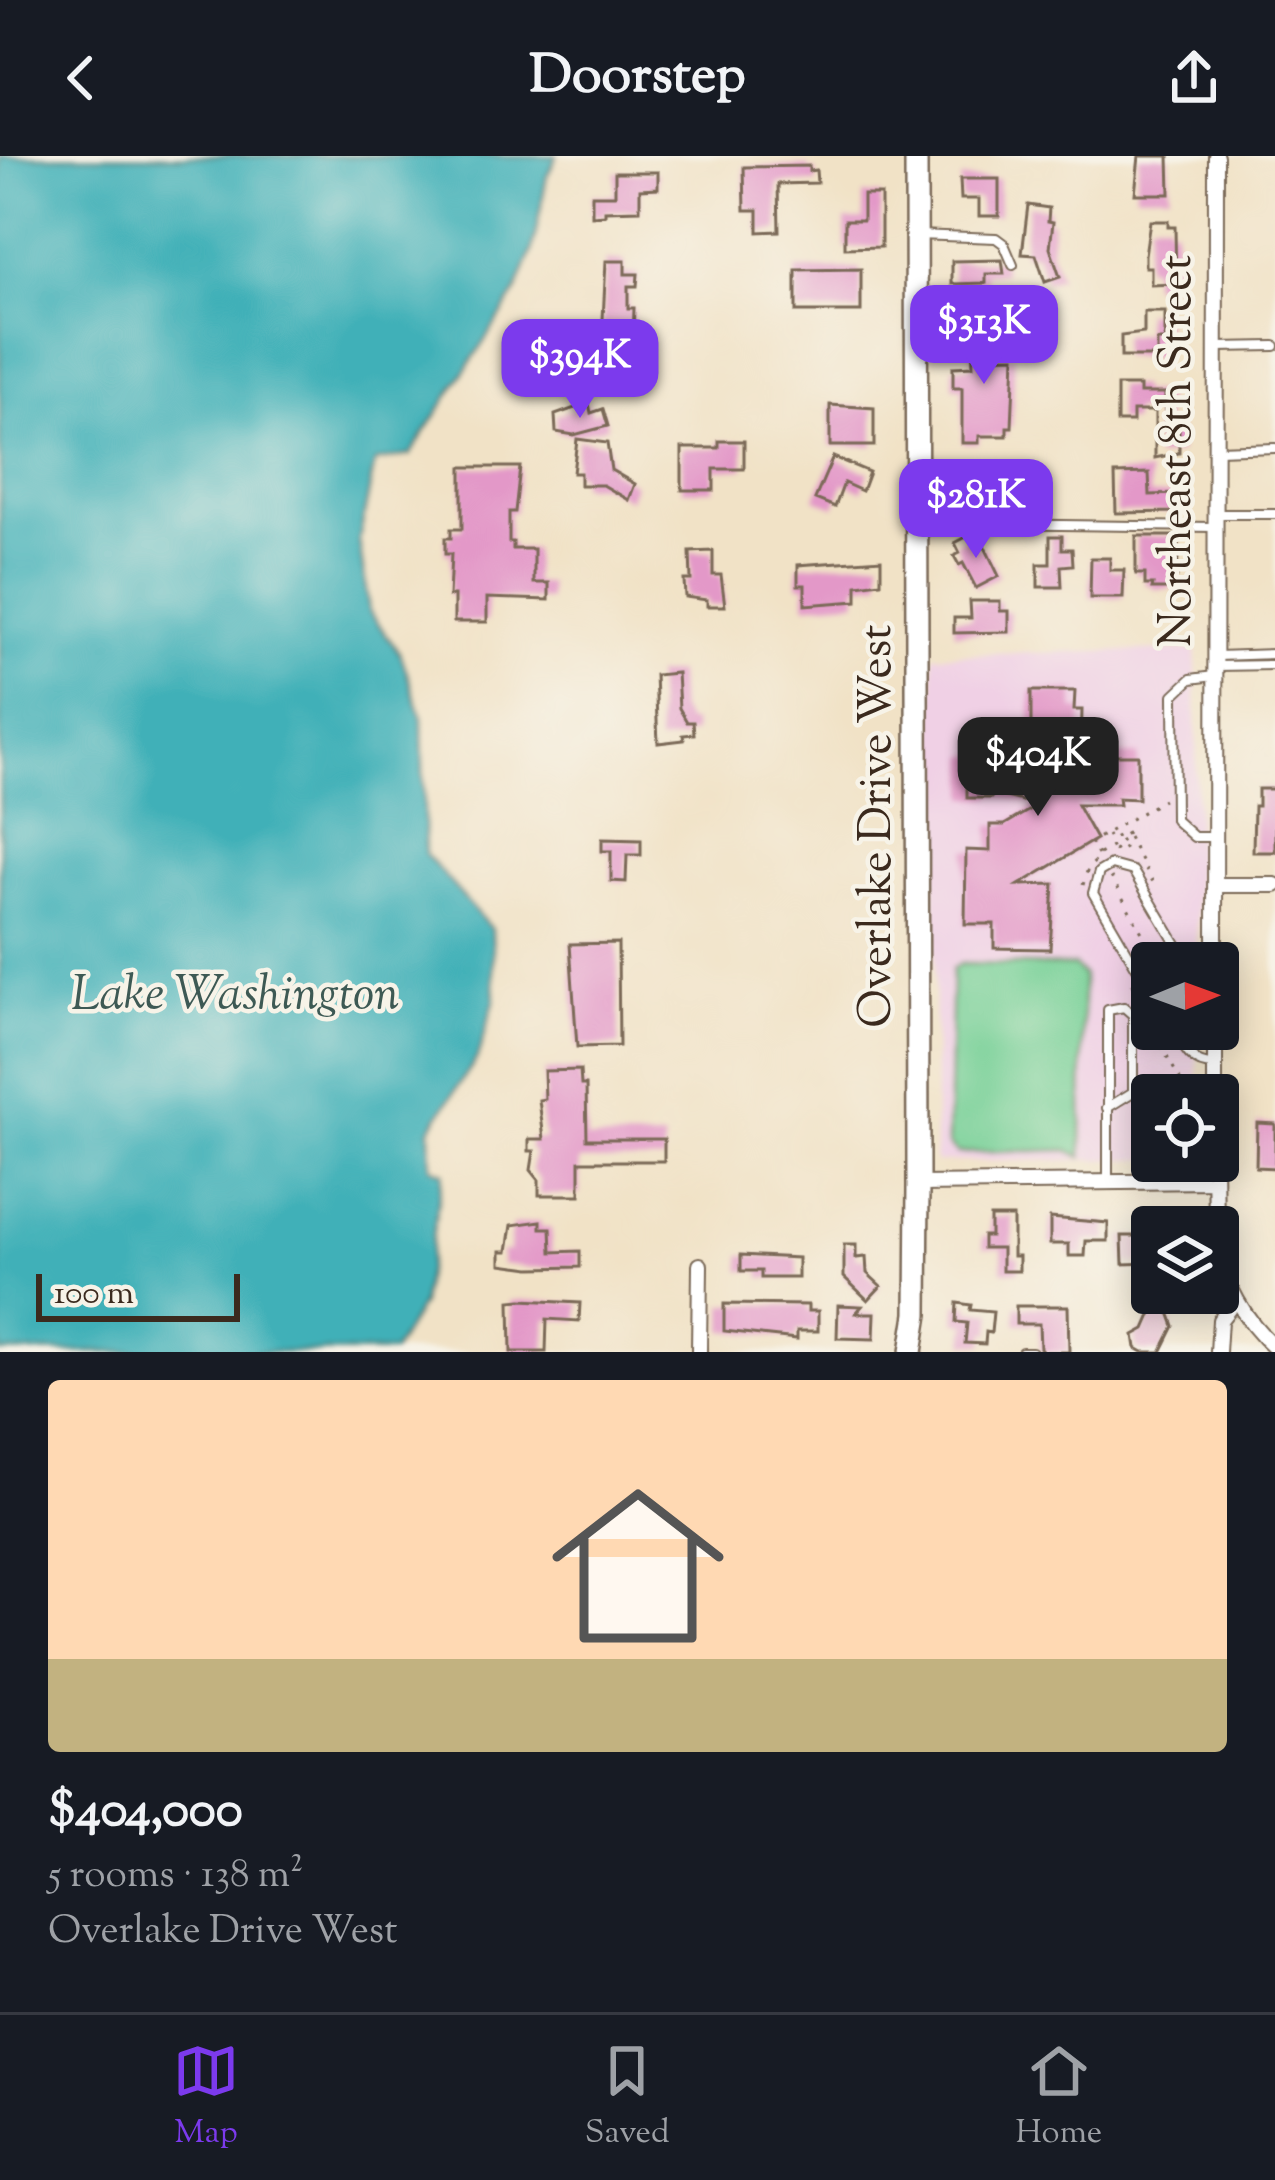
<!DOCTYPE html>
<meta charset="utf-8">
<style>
:root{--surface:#171b24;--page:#242831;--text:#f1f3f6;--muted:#9ea1a6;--line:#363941;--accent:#7c3aed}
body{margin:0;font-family:"Sorts Mill Goudy",serif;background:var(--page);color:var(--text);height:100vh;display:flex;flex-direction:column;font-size:45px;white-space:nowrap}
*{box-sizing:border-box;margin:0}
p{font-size:39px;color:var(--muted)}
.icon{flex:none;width:66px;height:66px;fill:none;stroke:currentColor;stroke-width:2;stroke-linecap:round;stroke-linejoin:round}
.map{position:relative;height:1196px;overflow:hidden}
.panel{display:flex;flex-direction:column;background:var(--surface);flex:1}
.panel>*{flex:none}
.needle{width:78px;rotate:89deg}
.controls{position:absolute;left:1131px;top:786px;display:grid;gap:24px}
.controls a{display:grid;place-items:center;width:108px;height:108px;border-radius:12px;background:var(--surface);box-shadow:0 6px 30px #0003;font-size:60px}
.scale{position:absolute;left:36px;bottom:30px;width:204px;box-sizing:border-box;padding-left:12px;border:6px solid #3b2a1e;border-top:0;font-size:33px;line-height:42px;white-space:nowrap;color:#3b2a1e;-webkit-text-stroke:9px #f7f3e8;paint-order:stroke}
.price{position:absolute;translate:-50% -102px;padding:0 27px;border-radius:24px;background:var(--accent);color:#fff;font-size:39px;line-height:78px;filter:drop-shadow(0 3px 6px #0008)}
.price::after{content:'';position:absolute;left:50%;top:72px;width:36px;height:27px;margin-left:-18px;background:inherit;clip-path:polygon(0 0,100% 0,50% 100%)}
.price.selected{background:#222;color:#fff}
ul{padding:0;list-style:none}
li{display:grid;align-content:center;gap:24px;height:636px;padding:0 48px}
li span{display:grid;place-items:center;height:372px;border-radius:12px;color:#555}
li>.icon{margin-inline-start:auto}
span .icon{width:216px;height:216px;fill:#fffc;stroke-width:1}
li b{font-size:51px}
header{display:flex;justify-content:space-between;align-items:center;height:156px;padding:0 48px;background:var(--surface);font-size:54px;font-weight:700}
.tab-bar{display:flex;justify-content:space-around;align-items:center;height:168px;border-top:3px solid var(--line);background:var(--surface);font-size:33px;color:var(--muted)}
.tab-bar a{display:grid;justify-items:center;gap:6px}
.tab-bar .selected{color:var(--accent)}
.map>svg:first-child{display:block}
</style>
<header><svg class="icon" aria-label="back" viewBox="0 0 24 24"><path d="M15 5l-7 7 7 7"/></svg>Doorstep<svg class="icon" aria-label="share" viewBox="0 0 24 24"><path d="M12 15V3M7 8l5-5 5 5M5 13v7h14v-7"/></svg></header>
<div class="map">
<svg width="1275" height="1196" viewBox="0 0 1275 1196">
<rect width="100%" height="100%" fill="#f7f3e8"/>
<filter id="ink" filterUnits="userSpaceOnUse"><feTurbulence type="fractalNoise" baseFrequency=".00833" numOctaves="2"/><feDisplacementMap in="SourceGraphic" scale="24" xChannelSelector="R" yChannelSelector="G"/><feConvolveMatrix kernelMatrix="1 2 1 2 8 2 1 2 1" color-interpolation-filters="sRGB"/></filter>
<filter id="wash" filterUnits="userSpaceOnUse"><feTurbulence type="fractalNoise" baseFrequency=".004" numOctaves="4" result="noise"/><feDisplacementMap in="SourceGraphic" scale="48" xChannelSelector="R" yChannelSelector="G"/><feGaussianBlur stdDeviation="2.7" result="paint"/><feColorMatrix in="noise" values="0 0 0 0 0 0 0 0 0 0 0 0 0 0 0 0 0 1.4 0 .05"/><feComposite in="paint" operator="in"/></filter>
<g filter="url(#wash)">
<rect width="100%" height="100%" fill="#f1e2c6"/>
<!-- built -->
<path fill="#f0d0e5" d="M1196,494l1,313h-45v66h45l1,66h-46v64l-217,3 -1,-507z"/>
<!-- green -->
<path fill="#77d097" stroke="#597d5a" stroke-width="3" d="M960,808l114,2 9,9 -1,182 -14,-7 -111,3 -9,-9 4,-175z"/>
<!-- water -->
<path fill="#40b0b8" stroke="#3e6d6b" stroke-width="3" d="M0,0h557l-10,20 -15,76 -16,41 -106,162 -35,7 -16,78 10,71 32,44 21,63 3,136 67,76 3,69 -18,59 -47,71 1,38 12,5 -22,132 -28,48h-393z"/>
<g id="blocks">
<!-- building -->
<path fill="#e398c8" d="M1139,0h30l1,38h-35z
M809,10v5l7,-1 1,13 -39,1 1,47 -21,1v-22h-13l-1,-43z
M615,16h43v16l-18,1v21l-35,1v4l-13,1v-21h23z
M960,23h39v37h-20v-17h-18z
M863,39h18v52l-36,1v-28h18z
M1028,49l21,3 -1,13 5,1 -3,26 10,29 -15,5 -9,-27 -14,-1z
M1150,65h18v6h7l1,57 -25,1v-18h-6v-12z
M1002,104l2,14h-18v9l-34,1v-23z
M606,105h19v13h13l-1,12h-9v22h6l-1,31h-31z
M861,113v43h-65v-42z
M983,155l1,46 31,-1 -3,71h-5v9h-28v7h-17v-55h-9v-21l20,-1 -1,-21h-4v-11h-4v-22z
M1144,156h21v29h-8v16h-36v-21l23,-3z
M1117,230h23v7h25v36h14v24l-24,5v-47h-22v11h-16z
M589,247l2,10 12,-4 5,17 -34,9 -18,-3 -1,-17z
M830,249l44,3v38h-44z
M577,283l30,4 4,27 24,14 -6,16 -26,-15h-23v-12h-7z
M719,285h25v28h-30v21h-32v-42h37z
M833,301l36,15 -7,19 -18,-8 -9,24 -20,-8z
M462,311h58l-5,45h-6v30h4v7h21v34h15v17l-62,-2v24h-33v-26h-5l2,-42h-6v-16h6v-9h11z
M1149,317l1,22 29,-1v18l-63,1 -1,-39z
M972,378l7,16 6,-3 14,29 -23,12 -13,-25 -4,2 -5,-9 6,-3 -5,-10z
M1050,380h12v13h10l1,16 -12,1 1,21h-24v-23h12z
M1136,380h43l-2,41h-6v12h-19l1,-4h-8v-11h-9z
M713,395v24h8l4,31h-18v-6l-22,-3 -1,-17h7l-1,-28z
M1091,402h19v12h14l-1,28h-33z
M881,403v23l-24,3v16l-52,4v-20h-7v-20z
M970,445h30v10h9v21l-55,1v-15h17z
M677,517l2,35 8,14h6l1,12 -11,1 1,5 -26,3 -3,-68z
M1031,535h44l-1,19h8l-1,45h57v44l-20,-1 1,7h-42l19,34 -77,46 35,-1 -4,65 -56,-1v-24h-29l1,-74 24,1v-26h14l34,-20 -44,-11 -3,4h-24v-43h20v-7l44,1z
M1258,633h17v63h-22l1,-46h4z
M602,683l39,1v15h-14l-1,27 -15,-1v-30h-9z
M618,787l1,103 -42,1 -7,-103z
M580,914l1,15h5l1,54h77v22h-84v34h-41v-15l-8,-10 3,-19h-5v-12h15l-5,-39 6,-1 -1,-28z
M1257,967l18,1v44l-19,-1z
M990,1061h23v39h6v15h-17v-23h-19v-12h7z
M1050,1062l58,5v18h-22l-1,15h-16v-12h-19z
M541,1065v7h10l1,24 28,-1v16l-49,1 -30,-4v-13h7l4,-26z
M1122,1080h30v27l-29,1z
M844,1089h12v13l10,-1 1,16 14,13 -13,14 -24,-23z
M741,1099l57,3v20h-37v-7h-20z
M1162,1137l12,33 -13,26h-18l-7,-4 -2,-13 11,-6 7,-16 -6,-11z
M521,1144l59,3 -1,18 -32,-2 -1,33h-35l-1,-51z
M957,1147l14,2 -1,5 23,2 -2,21 -5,-1 -1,12 -20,-1 2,-20 -11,-1z
M724,1148l84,1v6h10v20h-21v8l-73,-8z
M838,1149l24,1 -6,7h19l-1,26 -37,-1z
M1016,1150h52l1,46h-25l-4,-4 -1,-24h-23z"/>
</g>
</g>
<g filter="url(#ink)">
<use href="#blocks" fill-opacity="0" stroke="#7b6a59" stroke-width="3"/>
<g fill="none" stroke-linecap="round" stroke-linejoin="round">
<!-- lane casing -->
<g stroke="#7b6a59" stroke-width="12">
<path id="lane" d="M917,79l79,3 8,6 9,21
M1217,191l58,-1
M1217,294l58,-2
M1216,358h59
M919,367l295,4
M1217,500l58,-2
M1217,510l58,-1
M1214,520l-23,3 -17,16 1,125 19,17h21
M1152,838l-59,-101 6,-21 12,-7 22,6 49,83 1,9
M1173,873c11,18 17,36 40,36
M1107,952l26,-16v-77l-9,-8 -16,3v171
M1022,1196h10"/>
</g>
<!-- street casing -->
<g stroke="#7b6a59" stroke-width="18">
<path id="street" d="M1216,729h59
M1215,807l1,-807
M1215,939v-66
M1215,1005l1,66
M918,1028l297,-3
M1218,1087c5,41 27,78 57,105
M699,1196l1,-87
M1218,1196l2,-32 16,-21"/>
</g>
<!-- secondary casing -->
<g stroke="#7b6a59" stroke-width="26">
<path id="secondary" d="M911,1196l6,-38 1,-130 -2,-1028"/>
</g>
<!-- path -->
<path stroke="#7b6a59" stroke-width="3" stroke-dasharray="3 9" stroke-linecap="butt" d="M1128,681l25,45
M1114,693l2,4 14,-8
M1099,698l29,-17 -3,-5 -15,8 -3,-5
M1098,699l-7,-13 72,-42
M1111,721l48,86
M1083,729l5,-17 11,-10
M1132,828l10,23
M1143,859l46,80"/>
<!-- lane -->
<use href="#lane" stroke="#fff" stroke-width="8"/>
<!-- street -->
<use href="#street" stroke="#fff" stroke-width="14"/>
<!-- secondary -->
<use href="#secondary" stroke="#fff" stroke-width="21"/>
</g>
</g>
<g text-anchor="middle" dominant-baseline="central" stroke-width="9" stroke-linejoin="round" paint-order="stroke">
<!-- street labels -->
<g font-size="45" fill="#3b2a1e" stroke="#f7f3e8">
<text transform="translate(1179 295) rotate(-90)">Northeast 8th Street</text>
<text transform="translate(879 670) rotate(-90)">Overlake Drive West</text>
</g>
<!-- water labels -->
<g font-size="48" font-style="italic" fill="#3d5954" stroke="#f7f3e8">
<text x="235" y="840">Lake Washington</text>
</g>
</g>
</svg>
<div class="controls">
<a><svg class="needle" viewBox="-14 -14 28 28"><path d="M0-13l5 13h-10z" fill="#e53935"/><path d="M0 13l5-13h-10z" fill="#9ea1a6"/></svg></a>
<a><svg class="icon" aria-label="locate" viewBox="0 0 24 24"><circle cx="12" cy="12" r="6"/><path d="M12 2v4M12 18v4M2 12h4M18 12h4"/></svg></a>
<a><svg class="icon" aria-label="layers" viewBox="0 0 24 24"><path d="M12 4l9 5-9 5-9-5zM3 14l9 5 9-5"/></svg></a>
</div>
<div class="scale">100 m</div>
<b class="price" style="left:984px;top:231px">$313K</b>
<b class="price" style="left:580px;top:265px">$394K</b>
<b class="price" style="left:976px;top:405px">$281K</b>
<b class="price selected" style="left:1038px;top:663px">$404K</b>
</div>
<section class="panel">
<ul>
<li><span style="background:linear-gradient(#ffd9b3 75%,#c2b280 0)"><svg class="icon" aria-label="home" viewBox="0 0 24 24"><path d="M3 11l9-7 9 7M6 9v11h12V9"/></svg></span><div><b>$404,000</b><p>5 rooms · 138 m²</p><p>Overlake Drive West</p></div></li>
</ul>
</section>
<nav class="tab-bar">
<a class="selected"><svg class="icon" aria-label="map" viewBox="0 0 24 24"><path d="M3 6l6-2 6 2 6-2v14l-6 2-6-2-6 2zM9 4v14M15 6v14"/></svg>Map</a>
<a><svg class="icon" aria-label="saved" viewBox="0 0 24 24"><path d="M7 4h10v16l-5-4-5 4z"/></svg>Saved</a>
<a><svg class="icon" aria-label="home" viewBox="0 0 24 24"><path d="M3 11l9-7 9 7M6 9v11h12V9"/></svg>Home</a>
</nav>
